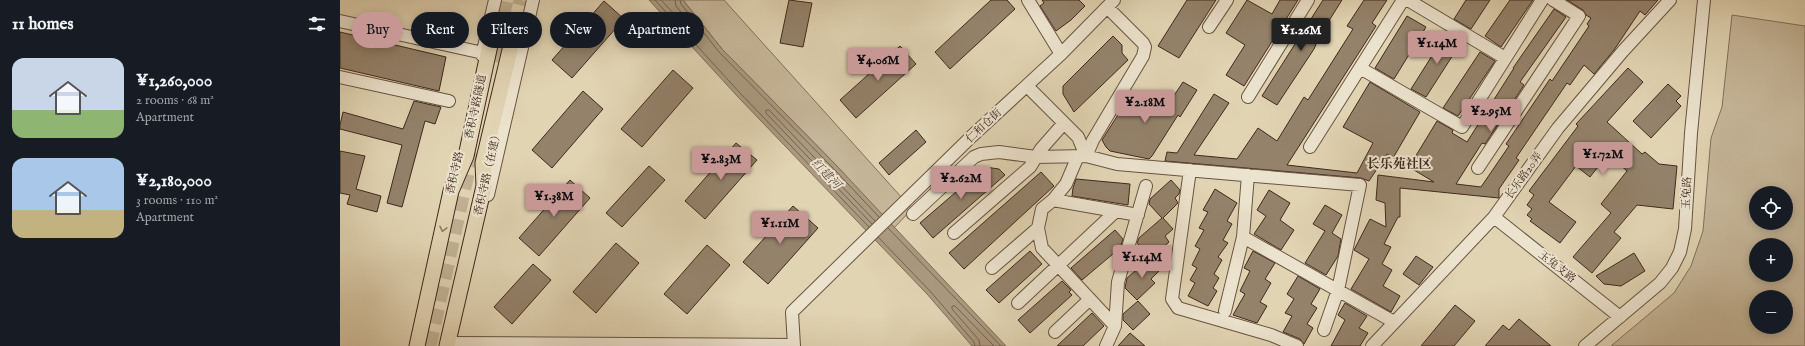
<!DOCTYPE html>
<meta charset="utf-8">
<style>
:root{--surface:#171b24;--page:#242831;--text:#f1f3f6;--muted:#9ea1a6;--accent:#c59692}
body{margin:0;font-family:"IM FELL English","Noto Serif SC",serif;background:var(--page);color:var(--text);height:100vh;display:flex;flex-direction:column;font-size:15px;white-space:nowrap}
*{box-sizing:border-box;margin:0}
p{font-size:13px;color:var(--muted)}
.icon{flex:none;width:22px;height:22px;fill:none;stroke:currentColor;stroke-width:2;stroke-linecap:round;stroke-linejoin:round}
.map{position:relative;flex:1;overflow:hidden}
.drawer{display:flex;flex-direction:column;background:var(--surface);width:340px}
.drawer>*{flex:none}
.banner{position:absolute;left:12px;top:12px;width:380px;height:36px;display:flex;gap:8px}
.tools{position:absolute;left:1409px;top:186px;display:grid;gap:8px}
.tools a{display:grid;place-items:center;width:44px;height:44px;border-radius:50%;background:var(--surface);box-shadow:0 2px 10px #0003;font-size:20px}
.price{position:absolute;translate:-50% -34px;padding:0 9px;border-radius:4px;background:var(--accent);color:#111;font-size:13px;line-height:26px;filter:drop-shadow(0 1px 2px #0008)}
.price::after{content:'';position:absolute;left:50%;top:24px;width:12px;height:9px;margin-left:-6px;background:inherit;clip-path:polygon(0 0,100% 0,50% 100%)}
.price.selected{background:#222;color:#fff}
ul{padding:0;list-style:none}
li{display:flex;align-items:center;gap:12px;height:100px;padding:0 12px}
li span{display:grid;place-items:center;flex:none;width:112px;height:80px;border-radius:12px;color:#555}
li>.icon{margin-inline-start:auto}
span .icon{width:48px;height:48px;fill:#fffc;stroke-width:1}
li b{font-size:17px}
h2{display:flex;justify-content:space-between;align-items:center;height:48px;padding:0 12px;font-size:17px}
.tag{padding:0 14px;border-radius:18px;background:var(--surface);box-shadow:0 2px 10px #0003;font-size:14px;line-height:36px}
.tag.selected{background:var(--accent);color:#111}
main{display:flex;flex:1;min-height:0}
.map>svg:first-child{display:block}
</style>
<main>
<section class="drawer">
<h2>11 homes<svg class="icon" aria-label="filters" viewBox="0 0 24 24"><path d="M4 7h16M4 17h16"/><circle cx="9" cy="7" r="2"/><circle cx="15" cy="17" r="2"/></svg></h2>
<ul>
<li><span style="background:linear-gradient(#c9d6e8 65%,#8fb573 0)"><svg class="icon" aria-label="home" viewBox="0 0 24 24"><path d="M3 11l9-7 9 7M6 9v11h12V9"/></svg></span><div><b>¥1,260,000</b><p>2 rooms · 68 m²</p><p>Apartment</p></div></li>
<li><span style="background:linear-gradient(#a9c7e8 65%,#c2b280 0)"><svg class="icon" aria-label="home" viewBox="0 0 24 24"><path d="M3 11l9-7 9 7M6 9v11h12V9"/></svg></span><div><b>¥2,180,000</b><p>3 rooms · 110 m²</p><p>Apartment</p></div></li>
</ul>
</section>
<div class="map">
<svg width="1465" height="346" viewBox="0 0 1465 346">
<rect width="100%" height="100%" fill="#e1d4b3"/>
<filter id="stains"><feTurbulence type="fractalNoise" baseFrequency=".005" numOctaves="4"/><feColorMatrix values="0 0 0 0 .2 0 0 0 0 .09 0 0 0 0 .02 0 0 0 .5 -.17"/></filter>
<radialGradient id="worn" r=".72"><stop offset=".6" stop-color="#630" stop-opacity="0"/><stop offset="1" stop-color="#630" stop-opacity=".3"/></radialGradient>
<!-- green -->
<path fill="#c6b79a" stroke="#83705c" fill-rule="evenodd" d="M343,0h41l188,209 -18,19 -59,-64 -113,-115z
M1392,15l73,11v320h-194l63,-53 17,-27 12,-35 8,-93 11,-31zM1416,193h30v30h-30zM1416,245h30v30h-30zM1416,297h30v30h-30z"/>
<!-- water -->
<path fill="#aa9a80" stroke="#806d58" d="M309,0h34l39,49 113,115 171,182h-34l-45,-52 -189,-197z"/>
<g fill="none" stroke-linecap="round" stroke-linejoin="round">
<!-- shore -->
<path stroke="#75624e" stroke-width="1" d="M315,0l86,94 128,133
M321,0l36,38 2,1 1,-3 -24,-30 -1,-6
M340,0l1,4 38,48 113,115 47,50
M532,224l-106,-111v-3h3l106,111
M548,228l113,118
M538,237l52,54 44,51 1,4
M640,346l-1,-6 -27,-31v-3h3l39,40"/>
</g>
<!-- building -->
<path fill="#94826b" stroke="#40291d" d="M449,0l23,3 -9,44 -23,-4z
M651,0h16l8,9 -65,60 -15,-17z
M702,0h37l6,6 -14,14 -15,11 -16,-25 4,-3z
M847,0h29l-37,58 -21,-12z
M907,0l25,14 8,-14h18l-54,86 -18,-11 19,-30 -19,-12z
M983,0h19l-22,35 -6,14 -37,56 -15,-9z
M1024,0h23l-15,23 4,3 -89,139 70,8 16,-30 -30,-16 27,-45 50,30 -27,46 -6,-4 -18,27 -8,-3 -196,-17 2,-9 10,1 37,-59 15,9 -35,52 43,4 21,-31 19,13 27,-44 4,3 45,-71 -6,-3z
M1126,0h24l-19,29 -17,-10z
M1170,0h23l-32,47 -16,-11z
M1227,0h91l-13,15 -5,-4 -26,39 -20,24 -10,-9 -14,20 -3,-2 -51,75 3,2 -20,29v9l-99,-10v29h-2l-14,27 7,3 -9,17 10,6 -9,16 17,10 -9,16 -40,-23 18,-30 -15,-9 16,-31 16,8 -1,-24 -9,-3 2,-25 56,7 -25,-15 28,-46 16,9 -1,3 15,9 47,-74h-1l41,-59 12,8 -46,65 4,3 -39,59 -3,-1 -26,41 25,3 28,-41 -3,-2 44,-65 2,2 37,-55 -2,-2 4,-6 -5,-3 -3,-5z
M264,1l20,18 -52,59 -20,-18z
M1067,16l19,11 -32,52 -19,-11z
M0,32l106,25 -7,34 -99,-23z
M1107,32l15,9 -36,56 -15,-8z
M773,36l9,9v8l6,7 -54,52 -11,-18v-8z
M560,46l16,18 -60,54 -16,-18z
M1140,52l15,9 -37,55 -15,-8z
M1288,68l15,14 -36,40 35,32 3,-2 14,12 18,2 -4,43 -36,-4 -23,27 7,6 -29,35 -19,-16 38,-44 -10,-9 26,-33 -19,-17 -18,23 -14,-11 -27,36 27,20 -16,21 -30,-22 2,-2 -5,-4 5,-6 -5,-4 7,-10 -5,-4 49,-65 -2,-2z
M333,70l20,18 -51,59 -21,-18z
M843,82l14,8 -17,27 -2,-2 -26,41 -3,3 -39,-8 -4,-4 -4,-7 31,-49 30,21z
M1328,84l13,12 -5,5 5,5 -30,32 -18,-17z
M243,91l20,18 -51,59 -20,-18z
M74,101l27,6 -6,17 -10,-3 -23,86 -15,-4 15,-58 -62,-16v-4l3,-13 60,17z
M576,130l10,12 -37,33 -10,-12z
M396,143l21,17 -52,59 -20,-18z
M0,151l25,5 -9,33 25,7 -4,16 -30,-8 3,-9 -10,-2z
M309,166l16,14 -43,47 -16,-14z
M645,167l14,2 6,6 -72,63 -13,-15z
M701,172l13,14 -90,83 -15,-16z
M736,179l54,5 -2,21 -56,-9 1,-8z
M230,180l20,18 -51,58 -20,-18z
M831,180l9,10 -1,4 -4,4 3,5 -15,15 10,11 -8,7 4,6 -18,16 -14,-15 2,-5 23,-20 -13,-14 1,-5z
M875,189l22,14 -10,18 5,3 -9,16 5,3 -10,14 4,3 -8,14 5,4 -6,10 4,3 -9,15 -20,-10 7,-13 -5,-3 7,-12 -5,-3 8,-16 -5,-3 9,-16 -5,-2 9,-16 -5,-2z
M929,190l21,13 -10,17 14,10 -13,20 -27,-16 12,-18 -9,-6z
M985,205l17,10 -10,18 9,6 -3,17 -12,19 -21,-12 20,-32 -12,-7z
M453,206l25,22 -50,56 -25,-22z
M775,230l8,9 -3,9 -38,32 -11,-12z
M276,243l23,20 -43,50 -23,-21z
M367,245l23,20 -43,49 -23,-20z
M690,251l12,13 -43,39 -13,-13z
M913,251l22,12 -10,16 6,4 -11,19 7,4 -10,17 -24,-8 12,-21 -5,-3 10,-20 -6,-3z
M1294,253l11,18 -24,15 -17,-2 -8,-8z
M1076,256l17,11 -14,18 -16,-11z
M810,258l10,12 -9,9 4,4 -18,17 -12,-12 2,-10z
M193,264l18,16 -39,44 -18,-17z
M958,276l22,13 -9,15 6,4 -10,16 6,4 -9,16 -4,-5 -17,-7 9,-16 -7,-3 9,-14 -7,-5z
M722,281l9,9 -2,2 3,3 -42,38 -12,-13z
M798,301l12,13 -17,16 -10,-10v-6z
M1005,303l22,13 -8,12 9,5 -8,13h-29l14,-26 -7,-5z
M1115,305l20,16 -21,25h-33z
M752,313l12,13 -21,20h-26z
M1179,319l32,27h-66l18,-21 6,5z
M790,333l15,13h-27z"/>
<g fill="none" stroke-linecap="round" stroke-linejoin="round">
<!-- major-tunnel -->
<path stroke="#c1b295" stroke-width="15" stroke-dasharray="15 8" stroke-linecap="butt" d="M170,50l11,-50
M152,61l14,-61
M89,346l43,-195"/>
<!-- minor casing -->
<g stroke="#685442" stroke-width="14">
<path id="minor" d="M688,0l33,54
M1068,0l97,58
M0,21l143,32
M869,27l18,-27
M142,55l13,-55
M1020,68l102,59 80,-127
M0,77l109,24
M687,86l51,51 8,19
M908,97l60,-97
M970,147l93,-147
M738,156l-12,28 -13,16 -11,9 -4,19 4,20 73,78
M746,156l7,-16 50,-84 2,-9 -2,-4 -35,-35
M1138,168l101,-152 -26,-16
M850,170l-18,129 6,9 93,27 26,11
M148,195l45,-195
M713,200l85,15
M573,214l61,-57 7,-3 18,-2 37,5 50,-1 31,8 243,21 -22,105 -14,40
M1154,217l126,100
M614,233l76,-66 11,-18 23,-26
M903,237l151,85
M652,268l46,-40
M678,303l98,-92
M885,311l18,-74 5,-62
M715,332l35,-33
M108,343l346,2
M454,346l-2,-34 180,-176 89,-82 53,-54
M766,346l9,-20 3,-44 28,-96
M1032,346l122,-129 64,-89 65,-77 47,-51
M1245,346l75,-63 12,-15 8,-16 5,-23 6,-96 13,-133"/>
</g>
<!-- major casing -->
<g stroke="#40291d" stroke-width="17">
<path id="major" d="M77,346l34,-155 15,-35 24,-111
M107,346l37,-160 -1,-23 27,-113"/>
</g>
<!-- minor -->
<use href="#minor" stroke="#ece3ce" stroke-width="12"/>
<!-- major -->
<use href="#major" stroke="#e1d4b3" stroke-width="15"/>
</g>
<!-- one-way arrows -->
<defs><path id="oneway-chevron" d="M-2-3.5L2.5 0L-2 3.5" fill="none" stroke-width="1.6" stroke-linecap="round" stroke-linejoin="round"/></defs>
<use stroke="#907e68" href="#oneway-chevron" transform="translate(103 229) rotate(102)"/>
<g text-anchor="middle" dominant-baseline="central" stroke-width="4" stroke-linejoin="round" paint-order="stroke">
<!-- street labels -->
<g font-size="11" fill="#40291d" stroke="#ece3ce">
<text transform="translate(136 107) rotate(-78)">香积寺路隧道</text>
<text transform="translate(644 126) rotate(-43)">仁和仓街</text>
<text transform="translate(115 173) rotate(-77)">香积寺路</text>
<text transform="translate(148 173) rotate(-77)">香积寺路（在建）</text>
<text transform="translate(1184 176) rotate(-54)">长乐路20弄</text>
<text transform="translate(1347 193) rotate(-87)">玉兔路</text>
<text transform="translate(1217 267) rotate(38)">玉兔支路</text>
</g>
<!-- water labels -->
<g font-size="12" font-style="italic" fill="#5a4536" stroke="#ece3ce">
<text transform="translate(486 174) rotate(46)">红建河</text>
</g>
<!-- quarter labels -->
<g font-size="13" font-weight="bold" fill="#40291d" stroke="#ece3ce">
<text x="1059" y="164">长乐苑社区</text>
</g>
</g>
<rect width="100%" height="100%" filter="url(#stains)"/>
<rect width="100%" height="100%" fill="url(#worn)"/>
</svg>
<div class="tools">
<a><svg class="icon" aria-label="locate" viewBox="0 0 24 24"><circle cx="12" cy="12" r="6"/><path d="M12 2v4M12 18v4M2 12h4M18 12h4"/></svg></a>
<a>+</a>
<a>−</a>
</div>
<b class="price selected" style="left:961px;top:52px">¥1.26M</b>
<b class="price" style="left:1097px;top:65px">¥1.14M</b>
<b class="price" style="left:538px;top:82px">¥4.06M</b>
<b class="price" style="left:805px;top:124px">¥2.18M</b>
<b class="price" style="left:1151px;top:133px">¥2.95M</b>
<b class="price" style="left:1263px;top:176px">¥1.72M</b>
<b class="price" style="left:381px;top:181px">¥2.83M</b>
<b class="price" style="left:621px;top:200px">¥2.62M</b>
<b class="price" style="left:214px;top:218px">¥1.38M</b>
<b class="price" style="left:440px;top:245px">¥1.11M</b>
<b class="price" style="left:802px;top:279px">¥1.14M</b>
<div class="banner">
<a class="tag selected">Buy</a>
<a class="tag">Rent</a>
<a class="tag">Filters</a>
<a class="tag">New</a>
<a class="tag">Apartment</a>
</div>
</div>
</main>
